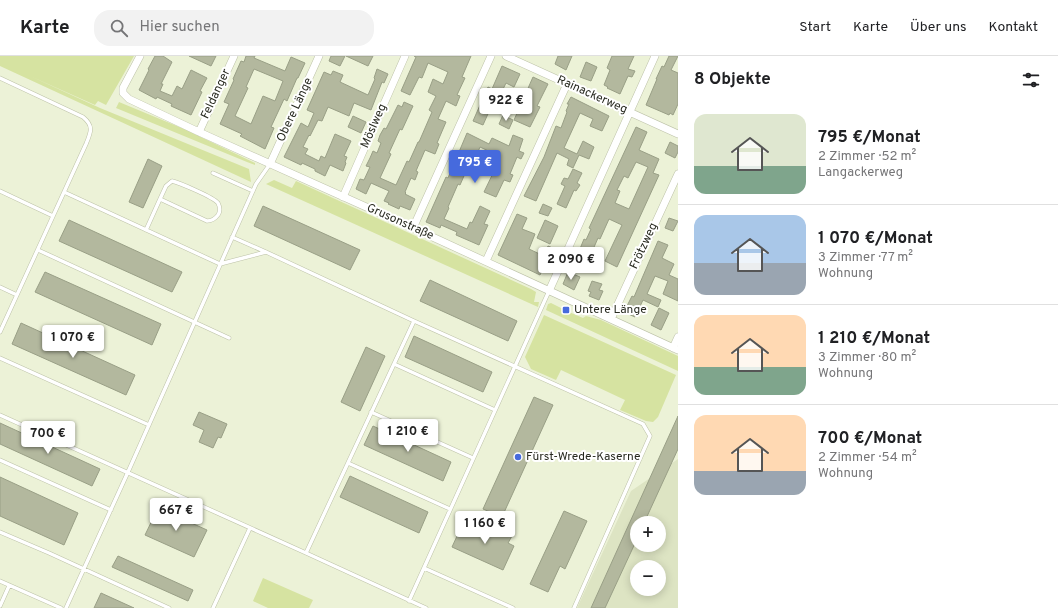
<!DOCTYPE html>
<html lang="de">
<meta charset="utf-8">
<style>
:root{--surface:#fff;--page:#f2f2f2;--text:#202124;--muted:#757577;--line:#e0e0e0;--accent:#466add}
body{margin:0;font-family:Overpass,sans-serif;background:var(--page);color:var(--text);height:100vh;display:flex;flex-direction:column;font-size:15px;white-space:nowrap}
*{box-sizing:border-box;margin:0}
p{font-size:13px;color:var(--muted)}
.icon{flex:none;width:22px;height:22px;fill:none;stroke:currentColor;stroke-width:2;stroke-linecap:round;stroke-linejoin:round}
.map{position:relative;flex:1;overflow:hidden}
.side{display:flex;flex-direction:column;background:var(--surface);width:380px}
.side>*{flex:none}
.controls{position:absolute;left:630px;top:460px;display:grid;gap:8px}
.controls a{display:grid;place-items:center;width:36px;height:36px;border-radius:50%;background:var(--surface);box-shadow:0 2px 10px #0003;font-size:20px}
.price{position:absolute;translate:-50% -34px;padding:0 9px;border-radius:4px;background:#fff;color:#222;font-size:13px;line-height:26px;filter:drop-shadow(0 1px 2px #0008)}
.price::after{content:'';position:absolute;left:50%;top:24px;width:12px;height:9px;margin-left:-6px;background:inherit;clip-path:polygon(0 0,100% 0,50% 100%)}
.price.on{background:var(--accent);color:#fff}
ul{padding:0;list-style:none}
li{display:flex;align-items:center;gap:12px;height:100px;padding:0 16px}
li+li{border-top:1px solid var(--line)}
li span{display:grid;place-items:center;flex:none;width:112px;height:80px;border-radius:12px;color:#555}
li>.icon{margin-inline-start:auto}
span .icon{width:48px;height:48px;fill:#fffc;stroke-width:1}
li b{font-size:17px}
h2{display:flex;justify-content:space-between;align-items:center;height:48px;padding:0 16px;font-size:17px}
header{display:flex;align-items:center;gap:24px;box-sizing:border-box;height:56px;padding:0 20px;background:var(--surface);border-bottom:1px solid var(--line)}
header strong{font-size:19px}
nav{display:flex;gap:22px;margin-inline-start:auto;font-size:14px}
.search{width:280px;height:36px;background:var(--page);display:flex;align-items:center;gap:10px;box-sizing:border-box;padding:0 14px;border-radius:16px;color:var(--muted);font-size:15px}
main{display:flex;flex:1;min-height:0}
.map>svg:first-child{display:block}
</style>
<header>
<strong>Karte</strong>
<div class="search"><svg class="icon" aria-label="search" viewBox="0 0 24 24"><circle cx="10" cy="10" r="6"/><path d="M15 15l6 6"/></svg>Hier suchen</div>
<nav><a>Start</a><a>Karte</a><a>Über uns</a><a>Kontakt</a></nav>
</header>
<main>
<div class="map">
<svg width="678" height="552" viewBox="0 0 678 552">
<rect width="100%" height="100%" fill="#ecf2d7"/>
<!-- built -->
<path fill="#dde4c3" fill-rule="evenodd" d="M678,403v149h-101l54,-117zM637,467h22v22h-22zM637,511h22v22h-22z"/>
<!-- green -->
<path fill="#d6e3a1" d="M0,0h134l-28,49 -8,-4 -3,4 -65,-29 70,32 149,61 2,13 -251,-116z
M119,46l65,27 71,34v2l-8,-3 -131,-54z
M274,124l18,8 4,-7 235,108 5,3 -2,10h5l-1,5 -272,-123z
M551,247l12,6 -1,2 6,2 1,-1 14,6 3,-2 15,4 77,36v15l-132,-61 2,-6z
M544,259l132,60 -18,42 -5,5 -7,-1 -26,-11 5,-10 -64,-30 -5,10 -25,-11 -6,-12z
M263,522l50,22 -4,8h-41l-15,-7z"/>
<!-- building -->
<path fill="#b3b89e" stroke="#999f86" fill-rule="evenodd" d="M155,0h8l9,6 -11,22h2l-3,7 12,5 5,-10 5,3 9,-19 16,8 -7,13 2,1 -11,23 -20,-9 1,-2 -15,-7 -1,2 -17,-9 10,-20 -1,-1z
M189,0h27l-5,10z
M246,0h9l-1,2 31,13 6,-14 14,6 -7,15h-1l-10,23 -3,-2 -13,28 3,1 -9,21 -25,-13 2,-2 -22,-10 9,-20 -5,-2 10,-22 -1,-1 8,-18 3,1zM254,13l29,12 -8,20 -12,-5 -12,28 -16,-8 13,-28 -2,-1z
M331,0h14l-5,10 -11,-5z
M346,0h27l-5,10z
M414,0h57l-9,21 3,1 -8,17 3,1 -4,10 -10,-5 -8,18 8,3 -9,21 2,1 -4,10 -10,-4 -9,21 2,1 -3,8 -4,-2 -6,14 1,1 -1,1 10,5 -5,11 -10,-4 -1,3 -11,-5 1,-1 -5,-2 5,-10 -18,-8 -5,11 -10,-5 4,-10 4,1 6,-13 -4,-1 4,-8 3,-7 4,2 4,-10 -3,-2 2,-6 4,-7 2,1 12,-24 4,2 2,-5 9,4 -11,24 -2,-1 -11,24 2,1 -11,24 16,7 11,-24 2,1 9,-20h1l13,-30 -3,-2 7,-14 -8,-4 5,-13 10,5 5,-12 -20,-9 -6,15 -3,-1 -9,18 -9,-4 15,-34z
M558,0h14l-6,14 -11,-6z
M612,0h22l-6,13 7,2 -3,6 -4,-1 -8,18 -13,-6 1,-1 -4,-2 6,-15 -3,-2z
M669,0h9l-7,14 7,3v31l-5,11 -3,-2 -1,2 -23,-10 11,-26h-1l6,-13 2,1z
M586,6l11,5 -6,14 -11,-4z
M502,10l18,8 -6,13 -8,-4 -12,25 -3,-1 -8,18 -10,-4 15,-34 4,2z
M377,13l11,5 -4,9 -2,-1 -11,28 -17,-7 -5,13 -21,-9 -6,14 -4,-1 -8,16 -1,-1 -6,12 5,2 -3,5 14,7 2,-5 4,2 10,-24 16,7 -7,15 3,1 -2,5 1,1 -3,8 -13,-6 -5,11 -10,-5v-2l-13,-6 -1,2 -17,-8 17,-34 7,4 6,-14 -7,-3 17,-38 7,3 2,-4 10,4 -3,7 28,13 7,-16 -1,-1z
M533,21l15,7 -11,22 3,1 -10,20 -16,-7z
M571,41l38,19 -7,15 -12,-5 3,-7 -13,-6 -16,35 13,6 6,-13 11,6 -5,12 -10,-4 -6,13 -6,-3 2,-6 -12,-6 -21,48 -12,-5 20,-39 12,-31 5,2 6,-16 -1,-1 3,-7h-2z
M503,59l10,5 -4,9 -10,-5z
M353,60l13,6 -5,11 -13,-6z
M636,71l11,5 -8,18 20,9 -6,14 6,2 -42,92 -12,-6 17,-36 -13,-6 -9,20 -2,-1 -10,23 -11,-5 7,-17 2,1 5,-11 -2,-1zM636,106l12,5 -19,42 -14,-6 5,-12 -3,-1 7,-14 4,2z
M467,77l22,11 3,-6 17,8 4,-11 10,4 -4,12 5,2 -3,6 -4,-2 -7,17 3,1 -3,7 -6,-2 -8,17 -12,-5 12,-25 -3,-1 4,-11 -17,-8 -3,7 -3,-1 -14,32 -2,-1 -10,23 1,1 -5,11 23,10 3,-7 2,1 8,-17 10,5 -6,13 4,1 -9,20 -23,-10 1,-3 -16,-7 -1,3 -14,-6 20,-45 2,1z
M670,86l8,4v6l-3,6 -10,-5z
M148,103l14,7 -19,42 -14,-6z
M573,113l9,4 -5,10 3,2 -4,6 -2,-1 -8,18 -9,-4 8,-18 -4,-2 3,-6 4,1z
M543,148l9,4 -4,8 -9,-3z
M263,150l97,44 -10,20 -96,-44z
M517,158l10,4 -5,11 13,5 -6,15 19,9 -8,17 -42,-20z
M669,162l9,3 -5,10 -8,-3z
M69,164l113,52 -10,20 -113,-51z
M545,164l13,6 -8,18 -13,-6z
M658,185l10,4 -6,13 12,6 -5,11 9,4v22l-15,-7 5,-13 -13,-5 -8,18 14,6 -3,7 -15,-7 -8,17 -11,-5 8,-16 2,1z
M548,190l7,3 -3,7 -7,-3z
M45,216l116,52 -9,21 -117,-53z
M568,216l12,5 -6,13 -11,-6z
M430,224l87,41 -9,20 -88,-40z
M592,225l10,3 -3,6 4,1 -4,9 -10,-4 2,-4 -3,-1z
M659,252l10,5 -8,17 -10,-5z
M21,267l114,52 -9,20 -114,-51z
M414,280l78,36 -9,20 -78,-35z
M366,291l19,9 -25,55 -19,-9z
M534,341l19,8 -51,112 -19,-8z
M199,356l28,12 -6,14 -3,-1 -5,11 -14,-6 5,-12 -11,-5z
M678,360v33l-34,74h-7v16l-32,69h-14z
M0,367l100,46 -8,17 -92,-42z
M373,370l78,36 -8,19 -79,-36z
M350,420l78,36 -9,21 -79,-36z
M0,421l78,36 -14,32 -64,-29z
M158,452l49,22 -13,27 -49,-22z
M564,455l23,10 -22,48 -5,-3 -12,26 -18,-8z
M463,467l20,9 3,-7 26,11 -4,7 6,3 -11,24 -51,-23z
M118,500l75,34 -5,11 -76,-34z
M101,537l33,15h-40z"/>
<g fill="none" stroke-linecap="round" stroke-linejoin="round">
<!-- lane casing -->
<g stroke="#bdc2a8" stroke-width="4.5">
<path id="lane" d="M0,22l83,39c11,9 8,15 3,27l-86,188
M213,117l40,18
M0,135l53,25
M64,136l156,72 46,-12
M146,174l14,-31 47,22c4,0 8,-2 11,-6 2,-3 2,-8 0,-12 -5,-6 -38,-20 -46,-22l-6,5 -6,13
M232,181l34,15 148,69 229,103 7,12 -76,172
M38,194l191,88
M0,231l17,8
M0,302l149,67
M394,308l101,46
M371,356l102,46
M0,359l306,138 120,55
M0,404l111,50
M348,407l102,46
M0,476l49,21 120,55
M306,497l108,-232
M424,512l89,40
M0,525l61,27
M409,545l140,-310
M0,550l9,-20
M66,552l62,-136 128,-288 14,-20
M213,552l37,-80"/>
</g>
<!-- street casing -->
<g stroke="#bdc2a8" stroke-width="8">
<path id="street" d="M140,0l-17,32v5l6,6 70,33 214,96 265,122
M506,0l172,78
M199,76l35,-76
M270,108l49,-108
M343,141l62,-141
M413,172l78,-172
M486,205l81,-177
M549,235l106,-235
M611,263l67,-145
M673,292l5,-11"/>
</g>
<!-- lane -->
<use href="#lane" stroke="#fff" stroke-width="3.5"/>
<!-- street -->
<use href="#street" stroke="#fff" stroke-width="7"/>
</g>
<!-- markers -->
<g fill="#466add" stroke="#fff" stroke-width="1.5">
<rect x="562" y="250" width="8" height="8" rx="2"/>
<circle cx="518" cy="401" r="4"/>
</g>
<g text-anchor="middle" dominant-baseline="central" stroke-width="4" stroke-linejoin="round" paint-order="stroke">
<!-- street labels -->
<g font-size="12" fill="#282a20" stroke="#fff">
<text transform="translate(216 38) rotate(-65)">Feldanger</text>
<text transform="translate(592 39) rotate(24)">Rainackerweg</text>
<text transform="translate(295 54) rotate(-65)">Obere Länge</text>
<text transform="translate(374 70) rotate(-66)">Möslweg</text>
<text transform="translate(400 166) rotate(24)">Grusonstraße</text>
<text transform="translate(644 190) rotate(-65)">Frötzweg</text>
</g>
<!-- poi labels -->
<g font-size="12" fill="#282a20" stroke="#fff" text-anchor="start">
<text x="574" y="254">Untere Länge</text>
<text x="526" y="401">Fürst-Wrede-Kaserne</text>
</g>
</g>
</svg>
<div class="controls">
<a>+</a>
<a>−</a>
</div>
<b class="price" style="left:506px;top:66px">922 €</b>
<b class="price on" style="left:475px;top:128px">795 €</b>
<b class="price" style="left:571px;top:225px">2 090 €</b>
<b class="price" style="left:73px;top:303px">1 070 €</b>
<b class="price" style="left:408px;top:397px">1 210 €</b>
<b class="price" style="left:48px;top:399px">700 €</b>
<b class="price" style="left:176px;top:476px">667 €</b>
<b class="price" style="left:485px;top:489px">1 160 €</b>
</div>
<section class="side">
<h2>8 Objekte<svg class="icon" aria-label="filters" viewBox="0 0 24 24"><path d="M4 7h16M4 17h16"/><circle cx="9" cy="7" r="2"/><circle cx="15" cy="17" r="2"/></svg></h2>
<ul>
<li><span style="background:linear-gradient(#dfe7d0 65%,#7fa58c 0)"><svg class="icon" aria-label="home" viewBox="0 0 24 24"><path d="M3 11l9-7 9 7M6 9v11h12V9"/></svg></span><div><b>795 €/Monat</b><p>2 Zimmer · 52 m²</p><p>Langackerweg</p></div></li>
<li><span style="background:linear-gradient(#a9c7e8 60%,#9aa5b1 0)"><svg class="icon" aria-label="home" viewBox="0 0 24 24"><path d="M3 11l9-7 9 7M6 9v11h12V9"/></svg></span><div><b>1 070 €/Monat</b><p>3 Zimmer · 77 m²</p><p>Wohnung</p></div></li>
<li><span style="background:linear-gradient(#ffd9b3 65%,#7fa58c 0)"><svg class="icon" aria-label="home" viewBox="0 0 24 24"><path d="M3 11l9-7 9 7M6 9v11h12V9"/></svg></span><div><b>1 210 €/Monat</b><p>3 Zimmer · 80 m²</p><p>Wohnung</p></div></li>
<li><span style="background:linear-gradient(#ffd9b3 70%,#9aa5b1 0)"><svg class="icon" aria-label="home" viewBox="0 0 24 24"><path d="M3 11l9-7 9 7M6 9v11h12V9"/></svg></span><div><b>700 €/Monat</b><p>2 Zimmer · 54 m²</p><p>Wohnung</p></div></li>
</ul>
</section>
</main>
